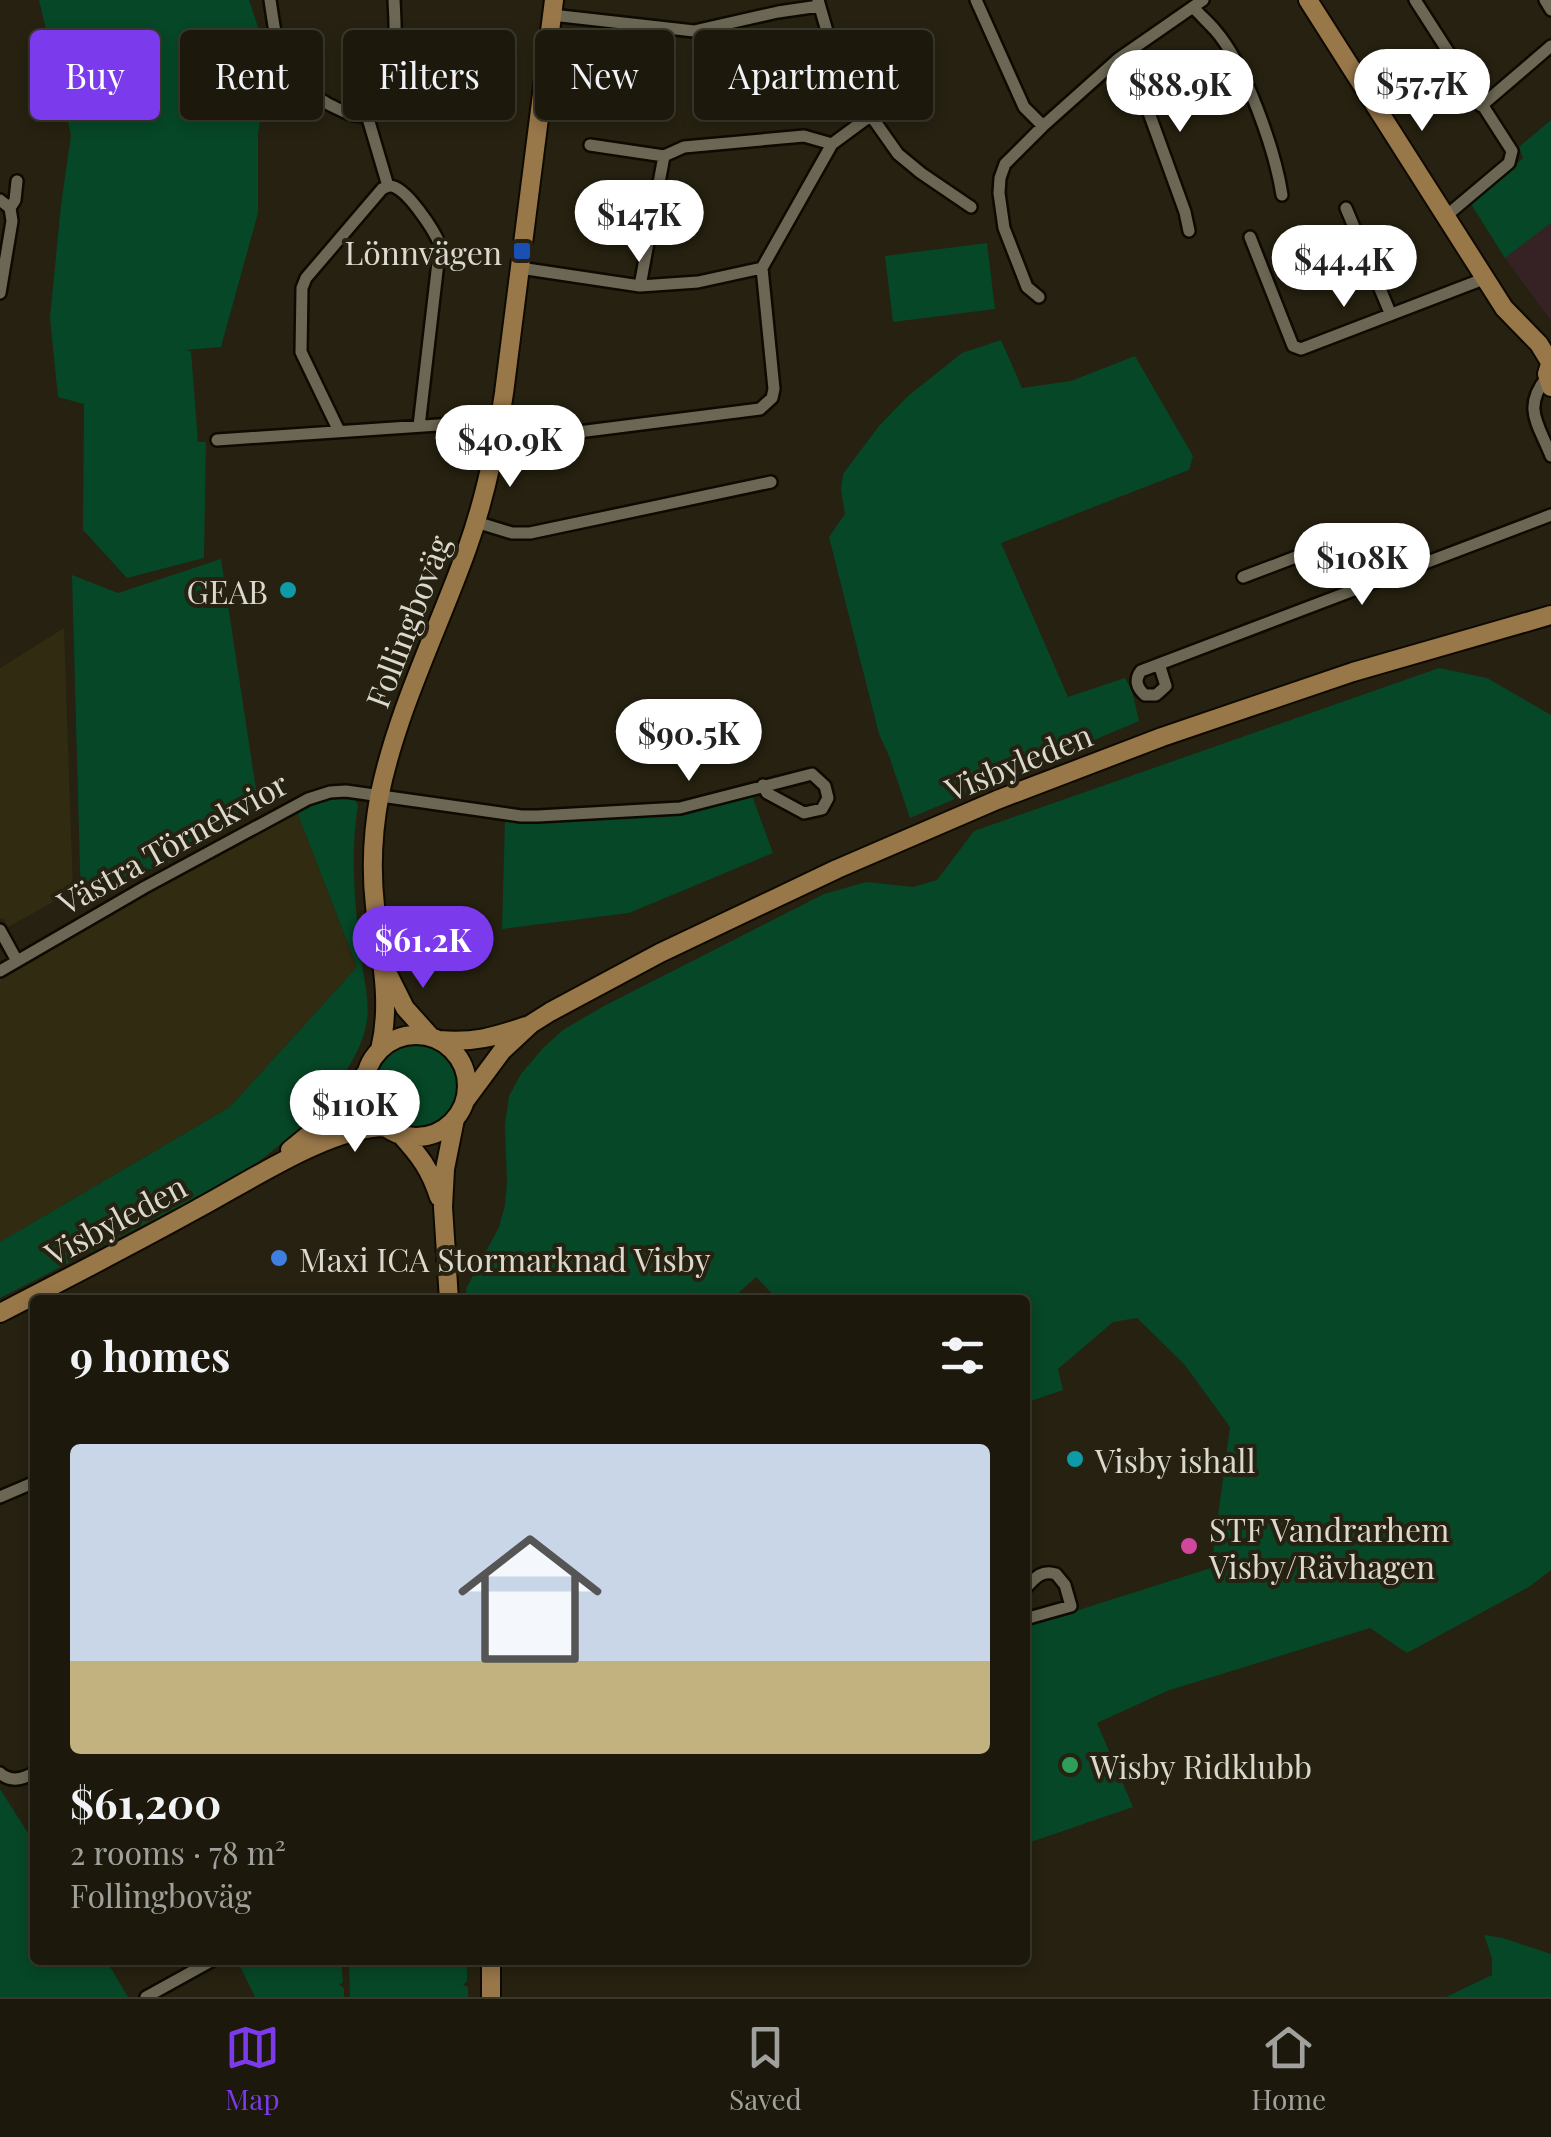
<!DOCTYPE html>
<meta charset="utf-8">
<style>
:root{--surface:#1c190c;--page:#29261a;--text:#f1f3f6;--muted:#a0a09d;--line:#3a382d;--accent:#7c3aed}
body{margin:0;font-family:"Playfair Display",serif;background:var(--page);color:var(--text);height:100vh;display:flex;flex-direction:column;font-size:38px;white-space:nowrap}
*{box-sizing:border-box;margin:0}
p{font-size:32px;color:var(--muted)}
.icon{flex:none;width:55px;height:55px;fill:none;stroke:currentColor;stroke-width:2;stroke-linecap:round;stroke-linejoin:round}
.map{position:relative;flex:1;overflow:hidden}
.panel{position:absolute;left:30px;top:1295px;width:1000px;height:670px;display:flex;flex-direction:column;background:var(--surface);border-radius:10px;box-shadow:0 5px 15px #0003,0 0 0 2px var(--line)}
.panel>*{flex:none}
.guide{position:absolute;left:30px;top:30px;width:1000px;height:90px;display:flex;gap:20px}
.price{position:absolute;translate:-50% -85px;padding:0 22px;border-radius:35px;background:#fff;color:#222;font-size:32px;line-height:65px;filter:drop-shadow(0 2px 5px #0008)}
.price::after{content:'';position:absolute;left:50%;top:60px;width:30px;height:22px;margin-left:-15px;background:inherit;clip-path:polygon(0 0,100% 0,50% 100%)}
.price.active{background:var(--accent);color:#fff}
ul{padding:0;list-style:none}
li{display:grid;align-content:center;gap:20px;height:530px;padding:0 40px}
li+li{border-top:2px solid var(--line)}
li span{display:grid;place-items:center;height:310px;border-radius:10px;color:#555}
li>.icon{margin-inline-start:auto}
span .icon{width:180px;height:180px;fill:#fffc;stroke-width:1}
li b{font-size:42px}
h2{display:flex;justify-content:space-between;align-items:center;height:120px;padding:0 40px;font-size:42px}
.pill{padding:0 35px;border-radius:10px;background:var(--surface);box-shadow:0 5px 15px #0003,0 0 0 2px var(--line);font-size:35px;line-height:90px}
.pill.active{background:var(--accent);color:#fff}
.tabs{display:flex;justify-content:space-around;align-items:center;height:140px;border-top:2px solid var(--line);background:var(--surface);font-size:28px;color:var(--muted)}
.tabs a{display:grid;justify-items:center;gap:5px}
.tabs .active{color:var(--accent)}
.map>svg:first-child{display:block}
</style>
<div class="map">
<svg width="1551" height="1997" viewBox="0 0 1551 1997">
<rect width="100%" height="100%" fill="#262110"/>
<!-- commercial -->
<path fill="#362224" d="M1551,223v98l-46,-63z"/>
<!-- built -->
<path fill="#312b12" d="M64,628l9,263 -65,36 -5,-9 -3,1v-251z
M297,812l60,155 -127,140 -230,135v-265l136,-80z"/>
<!-- green -->
<path fill="#064727" d="M39,0h210l26,78 -12,29 -5,26v80l-37,134 -36,3 6,1 7,91h8l-2,116 -77,20 -44,-48 1,-126 -26,-7 -8,-79 11,-113 10,-70z
M1551,120v103l-46,35 -34,-54 52,-46 -4,-11z
M987,243l8,66 -102,13 -8,-66z
M1001,340l21,48 49,-7 64,-25 58,100 -4,14 -188,73 67,154 57,-19 7,13 7,30 -229,97 -21,-62 -10,-22 -50,-197 16,-23 -4,-24 2,-16 36,-48 29,-30 54,-43z
M221,559l38,250 -101,60h-19l-58,36 -9,-330 46,18z
M1439,668l48,10 64,37v855l-22,17 -122,66 -37,-25 -203,63 -70,32 36,84 -108,37v-217l186,-59 19,-141 -46,-63 -47,-46 -24,4 -55,47 5,21 -38,13v-103h-247l-22,-23 -25,23h-264l-1,-11 33,-62 6,-22 2,-23 -2,-57 4,-29 12,-22 22,-26 20,-18 39,-23 222,-113 42,-12 47,5 24,-7 37,-49z
M751,793l22,60 -144,60 -127,16 3,-110 179,-8z
M334,796l21,4 3,5c-8,48 -3,98 2,146 2,22 10,46 7,69 -5,38 -38,78 -67,100l1,8 -44,35 -45,27 -212,108v-56l230,-135 127,-140 -60,-155z
M372 1086a44 44 0 1 1 88 0a44 44 0 1 1-88 0Z
M0,1789l35,55v116h71l22,37h-128z
M1484,1935l19,3 48,16v43h-105l46,-22v-17z
M237,1960h104l2,22 -4,3 5,3v9h-89z
M349,1960h118v21l-4,4 5,2v10h-118z"/>
<g fill="none" stroke-linecap="round" stroke-linejoin="round">
<!-- street casing -->
<g stroke="#0f0a00" stroke-width="16">
<path id="street" d="M270,0c8,53 9,77 60,105 13,6 23,13 37,10
M818,0l20,69 60,85 23,19 50,34
M976,0l48,107 19,19
M1415,0l97,151 -3,12 -63,53
M1545,0l6,10
M1193,7c7,8 15,15 22,23 30,34 60,120 67,165
M552,15l142,16 84,-19 41,-6
M1118,59l30,51 37,102 4,19
M1481,106l70,-60
M367,115c33,-26 29,-78 27,-115
M367,115l21,71
M590,145l74,11 20,-9 120,-11 28,8
M0,200l10,8 2,13 -12,72
M10,208l5,-8 2,-19
M1346,208l45,107
M1250,237l43,109 8,3 185,-71
M520,268l120,18 58,-4 64,-14 70,-124 38,-28
M640,286l24,-130
M1039,297l-12,-10 -23,-59 -5,-35 1,-15 5,-14 38,-38 75,-67 85,-59
M1547,377c-25,31 -9,46 4,79
M339,431l-38,-79 1,-64 4,-10 76,-89c2,-1 5,-3 8,-3 16,0 45,46 50,59l-21,181
M217,440l236,-16 58,14h20l229,-29 12,-11 2,-9 -12,-121
M476,522l36,11h18l241,-51
M1243,577l58,-22
M1159,664l7,22 -10,9h-11c-8,-7 -11,-15 -4,-24l410,-156
M0,930l17,31
M0,971l145,-84 163,-88 22,-7 16,-1 175,25h17l142,-8 132,-34 13,12 3,12 -6,11 -18,4 -37,-20 -4,-8
M0,1497l35,-15
M1025,1589c9,-10 16,-20 31,-15l9,11 6,21 -46,13
M0,1773c11,10 24,6 35,-1
M146,1997l67,-37"/>
</g>
<!-- secondary casing -->
<g stroke="#0f0a00" stroke-width="22">
<path id="secondary" d="M1308,0l196,308 35,36 11,18
M1551,361l-4,13 4,13
M389,976l16,32 26,29
M365 1086a51 51 0 1 1 102 0a51 51 0 1 1-102 0Z
M439,1040c35,3 55,-3 87,-14
M380,1050c12,-49 0,-95 -5,-144 -4,-36 -2,-77 5,-113 18,-85 58,-163 87,-244 18,-50 29,-103 37,-156l50,-393
M465,1101l37,-50 29,-27 19,-12 110,-59 177,-84 160,-69 165,-63 191,-65 198,-57
M400,1134c20,22 30,35 39,63
M290,1150l37,-30 39,-47
M449,1300l-6,-93 2,-38 10,-50
M0,1313c66,-34 132,-68 197,-104 51,-27 132,-82 189,-82
M491,1997v-37"/>
</g>
<!-- street -->
<use href="#street" stroke="#6c6754" stroke-width="11"/>
<!-- secondary -->
<use href="#secondary" stroke="#987749" stroke-width="18"/>
</g>
<!-- markers -->
<rect fill="#1a4fb4" stroke="#262110" stroke-width="4" x="512" y="241" width="20" height="20" rx="5"/>
<g fill="#0f9aa8" stroke="#262110" stroke-width="4">
<circle cx="288" cy="590" r="10"/>
<circle cx="1075" cy="1459" r="10"/>
</g>
<circle fill="#3f7fe0" stroke="#262110" stroke-width="4" cx="279" cy="1258" r="10"/>
<circle fill="#d1479c" stroke="#262110" stroke-width="4" cx="1189" cy="1546" r="10"/>
<circle fill="#2e9e5b" stroke="#262110" stroke-width="4" cx="1070" cy="1765" r="10"/>
<g text-anchor="middle" dominant-baseline="central" stroke-width="8" stroke-linejoin="round" paint-order="stroke">
<!-- poi labels -->
<g font-size="32" fill="#dbd8ce" stroke="#262110" text-anchor="start">
<text x="502" y="251" text-anchor="end">Lönnvägen</text>
<text x="268" y="590" text-anchor="end">GEAB</text>
<text x="299" y="1258">Maxi ICA Stormarknad Visby</text>
<text x="1095" y="1459">Visby ishall</text>
<text x="1209" y="1528">STF Vandrarhem<tspan x="1209" dy="37">Visby/Rävhagen</tspan></text>
<text x="1090" y="1765">Wisby Ridklubb</text>
</g>
<!-- street labels -->
<g font-size="32" fill="#dbd8ce" stroke="#262110">
<text transform="translate(407 621) rotate(-69)">Follingboväg</text>
<text transform="translate(1018 761) rotate(-22)">Visbyleden</text>
<text transform="translate(172 842) rotate(-29)">Västra Törnekvior</text>
<text transform="translate(115 1219) rotate(-28)">Visbyleden</text>
</g>
</g>
</svg>
<b class="price" style="left:1422px;top:134px">$57.7K</b>
<b class="price" style="left:1180px;top:135px">$88.9K</b>
<b class="price" style="left:639px;top:265px">$147K</b>
<b class="price" style="left:1344px;top:310px">$44.4K</b>
<b class="price" style="left:510px;top:490px">$40.9K</b>
<b class="price" style="left:1362px;top:608px">$108K</b>
<b class="price" style="left:689px;top:784px">$90.5K</b>
<b class="price active" style="left:423px;top:991px">$61.2K</b>
<b class="price" style="left:355px;top:1155px">$110K</b>
<div class="guide">
<a class="pill active">Buy</a>
<a class="pill">Rent</a>
<a class="pill">Filters</a>
<a class="pill">New</a>
<a class="pill">Apartment</a>
</div>
<section class="panel">
<h2>9 homes<svg class="icon" aria-label="filters" viewBox="0 0 24 24"><path d="M4 7h16M4 17h16"/><circle cx="9" cy="7" r="2"/><circle cx="15" cy="17" r="2"/></svg></h2>
<ul>
<li><span style="background:linear-gradient(#c9d6e8 70%,#c2b280 0)"><svg class="icon" aria-label="home" viewBox="0 0 24 24"><path d="M3 11l9-7 9 7M6 9v11h12V9"/></svg></span><div><b>$61,200</b><p>2 rooms · 78 m²</p><p>Follingboväg</p></div></li>
</ul>
</section>
</div>
<nav class="tabs">
<a class="active"><svg class="icon" aria-label="map" viewBox="0 0 24 24"><path d="M3 6l6-2 6 2 6-2v14l-6 2-6-2-6 2zM9 4v14M15 6v14"/></svg>Map</a>
<a><svg class="icon" aria-label="saved" viewBox="0 0 24 24"><path d="M7 4h10v16l-5-4-5 4z"/></svg>Saved</a>
<a><svg class="icon" aria-label="home" viewBox="0 0 24 24"><path d="M3 11l9-7 9 7M6 9v11h12V9"/></svg>Home</a>
</nav>
